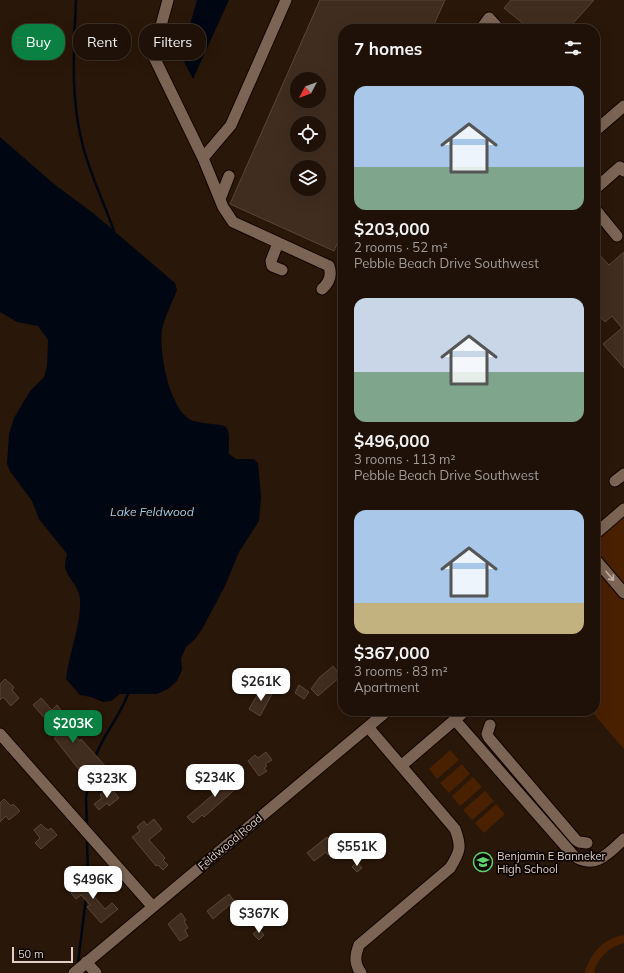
<!DOCTYPE html>
<meta charset="utf-8">
<style>
:root{--surface:#1f1107;--page:#2c1f15;--text:#f1f3f6;--muted:#a19d9b;--line:#3c3128;--accent:#0b8043}
body{margin:0;font-family:Mulish,sans-serif;background:var(--page);color:var(--text);height:100vh;display:flex;flex-direction:column;font-size:15px;white-space:nowrap}
*{box-sizing:border-box;margin:0}
p{font-size:13px;color:var(--muted)}
.icon{flex:none;width:22px;height:22px;fill:none;stroke:currentColor;stroke-width:2;stroke-linecap:round;stroke-linejoin:round}
.map{position:relative;flex:1;overflow:hidden}
.details{position:absolute;left:338px;top:24px;width:262px;height:692px;display:flex;flex-direction:column;background:var(--surface);border-radius:16px;box-shadow:0 4px 16px #0002,0 0 0 1px var(--line)}
.details>*{flex:none}
.hud{position:absolute;left:12px;top:24px;width:266px;height:36px;display:flex;gap:8px}
.needle{width:26px;rotate:229deg}
.controls{position:absolute;left:290px;top:72px;display:grid;gap:8px}
.controls a{display:grid;place-items:center;width:36px;height:36px;border-radius:50%;background:var(--surface);box-shadow:0 4px 16px #0002,0 0 0 1px var(--line);font-size:20px}
.scale{position:absolute;left:12px;bottom:10px;width:61px;box-sizing:border-box;padding-left:4px;border:2px solid #ded0c8;border-top:0;font-size:11px;line-height:14px;white-space:nowrap;color:#ded0c8;-webkit-text-stroke:3px #0c0502;paint-order:stroke}
.price{position:absolute;translate:-50% -34px;padding:0 9px;border-radius:8px;background:#fff;color:#222;font-size:13px;line-height:26px;filter:drop-shadow(0 1px 2px #0008)}
.price::after{content:'';position:absolute;left:50%;top:24px;width:12px;height:9px;margin-left:-6px;background:inherit;clip-path:polygon(0 0,100% 0,50% 100%)}
.price.selected{background:var(--accent);color:#fff}
ul{padding:0;list-style:none}
li{display:grid;align-content:center;gap:8px;height:212px;padding:0 16px}
li span{display:grid;place-items:center;height:124px;border-radius:12px;color:#555}
li>.icon{margin-inline-start:auto}
span .icon{width:72px;height:72px;fill:#fffc;stroke-width:1}
li b{font-size:17px}
h2{display:flex;justify-content:space-between;align-items:center;height:48px;padding:0 16px;font-size:17px}
.pill{padding:0 14px;border-radius:16px;background:var(--surface);box-shadow:0 4px 16px #0002,0 0 0 1px var(--line);font-size:14px;line-height:36px}
.pill.selected{background:var(--accent);color:#fff}
.map>svg:first-child{display:block}
</style>
<div class="map">
<svg width="624" height="973" viewBox="0 0 624 973">
<rect width="100%" height="100%" fill="#291709"/>
<!-- green -->
<path fill="#492000" d="M624,510v239l-33,-38h4v-178z
M450,750l9,10 -22,19 -8,-10z
M462,764l8,10 -21,19 -9,-10z
M473,777l9,10 -22,19 -8,-10z
M485,791l9,10 -22,19 -9,-10z
M496,804l9,10 -21,19 -9,-10z
M624,935v8c-15,4 -27,15 -30,30h-9c5,-20 19,-35 39,-38z"/>
<!-- water -->
<path fill="#000712" d="M197,0h32l-36,79 -12,-23z
M0,137l54,47 39,29 82,70 2,7c-5,13 -12,26 -15,40 -3,23 7,78 29,90 9,4 33,4 35,7 5,7 2,19 3,27l7,5h17l5,4 3,33 -2,25 -20,31 -14,34 -23,43 -7,10 -9,8 -5,11 1,12 -5,11 -9,8 -11,5h-37l-9,7 -8,1 -12,-5 -11,-2 -14,-16c3,-27 15,-52 14,-79 0,-13 -13,-22 -15,-33 0,-4 1,-9 2,-13l-28,-35 -7,-18 -22,-30 -3,-7 2,-30 5,-16 16,-27 14,-14 3,-11 1,-26 -10,-14 -21,-4 -17,-10z"/>
<g fill="none" stroke-linecap="round" stroke-linejoin="round">
<!-- stream -->
<path stroke="#000712" stroke-width="2.5" d="M76,0c-2,47 -6,96 6,142 7,31 22,60 32,89
M96,755c8,-21 24,-39 32,-61
M87,826l-1,-28 4,-24
M87,842l1,33
M78,963l8,-65"/>
</g>
<!-- building -->
<path fill="#412d1f" stroke="#5b4537" fill-rule="evenodd" d="M320,0h125l-13,29h-89v201l-9,21 -104,-47zM297,79h22v22h-22zM297,123h22v22h-22zM297,167h22v22h-22z
M511,0h83l-26,29h-38l-26,-21z
M595,250l14,15 15,-13v116l-21,-24 19,-16 -10,-12 -7,6 -10,-11v-35l3,-3 -3,-3z
M333,666l8,10 -23,20 -7,-7 8,-11z
M5,679l9,8 -2,3 7,8 -8,8 -8,-9 -3,3v-16z
M299,685l10,7 -5,7 -9,-6z
M267,688l6,4 -13,24 -11,-7 10,-17 4,2z
M41,698l11,12 5,-5 4,5 -5,5 24,26 1,-2 27,30 -3,3 2,3 -8,7 -9,-11 -5,4 -4,-3 -27,-34 5,-4 -26,-29z
M266,752l6,8 -7,4 2,2 -3,2 3,3 -8,5 -11,-15 7,-6 3,3z
M234,777l7,7 -37,33 -2,-2 -9,8 -6,-6 28,-24 -5,-6 10,-8 3,3 3,-3 2,3z
M110,787l9,11 -10,8 -2,-3 -8,7 -5,-6 8,-6 -2,-3z
M4,799l7,7 2,-2 7,7 -11,9 -3,-4 -6,6v-19z
M154,819l8,10 -13,11 16,18 -2,2 5,5 -5,5 -5,-5 -2,1 -24,-29 8,-6 -3,-4 7,-6 3,4z
M41,824l5,5 3,1 2,-2 6,7 -16,14 -6,-6 5,-5 -6,-8z
M327,837l7,9 -3,2 3,3 -6,4 -2,-3 -12,9 -7,-8z
M357,862l5,6 -5,4 -5,-5z
M88,876l9,10 -7,6 15,17 7,-6 6,6 -17,14 -14,-16 3,-2 -9,-10 -5,4 -5,-6z
M229,894l5,7 -21,18 -6,-8z
M181,913l5,7 -2,1 4,7 -3,2 3,6 -8,5 -12,-17z
M259,929l5,6 -5,5 -6,-6z"/>
<g fill="none" stroke-linecap="round" stroke-linejoin="round">
<!-- minor casing -->
<g stroke="#110300" stroke-width="13">
<path id="minor" d="M168,0l-15,55 50,103 20,49 10,15 96,44c3,9 0,17 -7,23
M481,29l8,-11 10,11
M595,131l29,-25
M203,158l28,-33 55,-125
M595,189l25,-22 4,4
M220,199l9,-23
M595,209l22,27
M278,243l-7,18 1,5 10,4
M615,481l9,-7
M595,534l29,-25
M595,559l29,34
M455,720l119,136c21,14 35,-3 50,-17
M490,725l-3,9 2,4 87,102 3,2 8,1
M0,734l153,173
M401,766l64,-55
M86,962l10,11
M74,973l313,-262
M361,973c-7,-10 -6,-17 -2,-28l91,-77c10,-16 12,-21 5,-39l-87,-102"/>
</g>
<!-- minor -->
<use href="#minor" stroke="#7b6454" stroke-width="11"/>
</g>
<!-- one-way arrows -->
<defs><path id="oneway-shaft" d="M-6 0H5M1.5-3L5.5 0L1.5 3" fill="none" stroke-width="1.6" stroke-linecap="round" stroke-linejoin="round"/></defs>
<use stroke="#c0b0a5" href="#oneway-shaft" transform="translate(610 576) rotate(49)"/>
<!-- icons -->
<defs>
<g id="school-ring" transform="scale(1)"><circle r="9.5" fill="#0c0502" stroke="#5ed56c" stroke-width="1.5"/><path d="M0-5L7-2L0 1L-7-2ZM-4 1L0 2.5L4 1V4Q0 6-4 4Z" fill="#5ed56c"/></g>
</defs>
<g fill-rule="evenodd">
<use href="#school-ring" x="483" y="862"/>
</g>
<g text-anchor="middle" dominant-baseline="central" stroke-width="3.5" stroke-linejoin="round" paint-order="stroke">
<!-- street labels -->
<g font-size="11" fill="#ded0c8" stroke="#0c0502">
<text transform="translate(230 842) rotate(-40)">Feldwood Road</text>
</g>
<!-- poi labels -->
<g font-size="11" fill="#ded0c8" stroke="#0c0502" text-anchor="start">
<text x="497" y="856">Benjamin E Banneker<tspan x="497" dy="13">High School</tspan></text>
</g>
<!-- water labels -->
<g font-size="12" font-style="italic" fill="#9acef1" stroke="#0c0502">
<text x="152" y="511">Lake Feldwood</text>
</g>
</g>
</svg>
<div class="controls">
<a><svg class="needle" viewBox="-14 -14 28 28"><path d="M0-13l5 13h-10z" fill="#e53935"/><path d="M0 13l5-13h-10z" fill="#a19d9b"/></svg></a>
<a><svg class="icon" aria-label="locate" viewBox="0 0 24 24"><circle cx="12" cy="12" r="6"/><path d="M12 2v4M12 18v4M2 12h4M18 12h4"/></svg></a>
<a><svg class="icon" aria-label="layers" viewBox="0 0 24 24"><path d="M12 4l9 5-9 5-9-5zM3 14l9 5 9-5"/></svg></a>
</div>
<div class="scale">50 m</div>
<b class="price" style="left:261px;top:702px">$261K</b>
<b class="price selected" style="left:73px;top:744px">$203K</b>
<b class="price" style="left:215px;top:798px">$234K</b>
<b class="price" style="left:107px;top:799px">$323K</b>
<b class="price" style="left:357px;top:867px">$551K</b>
<b class="price" style="left:93px;top:900px">$496K</b>
<b class="price" style="left:259px;top:934px">$367K</b>
<div class="hud">
<a class="pill selected">Buy</a>
<a class="pill">Rent</a>
<a class="pill">Filters</a>
</div>
<section class="details">
<h2>7 homes<svg class="icon" aria-label="filters" viewBox="0 0 24 24"><path d="M4 7h16M4 17h16"/><circle cx="9" cy="7" r="2"/><circle cx="15" cy="17" r="2"/></svg></h2>
<ul>
<li><span style="background:linear-gradient(#a9c7e8 65%,#7fa58c 0)"><svg class="icon" aria-label="home" viewBox="0 0 24 24"><path d="M3 11l9-7 9 7M6 9v11h12V9"/></svg></span><div><b>$203,000</b><p>2 rooms · 52 m²</p><p>Pebble Beach Drive Southwest</p></div></li>
<li><span style="background:linear-gradient(#c9d6e8 60%,#7fa58c 0)"><svg class="icon" aria-label="home" viewBox="0 0 24 24"><path d="M3 11l9-7 9 7M6 9v11h12V9"/></svg></span><div><b>$496,000</b><p>3 rooms · 113 m²</p><p>Pebble Beach Drive Southwest</p></div></li>
<li><span style="background:linear-gradient(#a9c7e8 75%,#c2b280 0)"><svg class="icon" aria-label="home" viewBox="0 0 24 24"><path d="M3 11l9-7 9 7M6 9v11h12V9"/></svg></span><div><b>$367,000</b><p>3 rooms · 83 m²</p><p>Apartment</p></div></li>
</ul>
</section>
</div>
